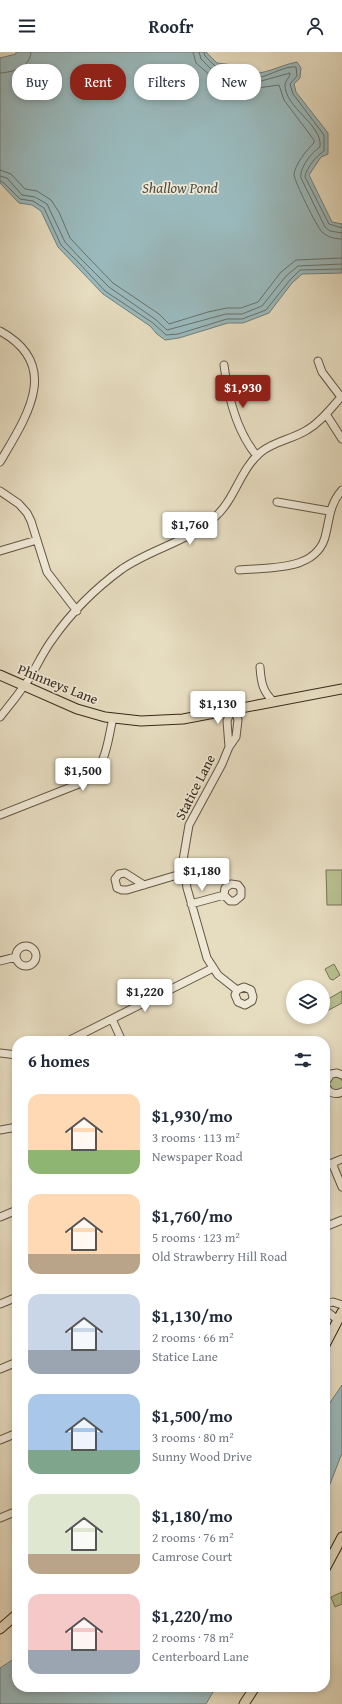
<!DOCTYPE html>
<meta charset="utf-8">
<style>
:root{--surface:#fff;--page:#f6f6f7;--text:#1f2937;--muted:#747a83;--accent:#8f2418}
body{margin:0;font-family:"Gentium Book Plus",serif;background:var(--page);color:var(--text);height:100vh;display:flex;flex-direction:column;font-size:15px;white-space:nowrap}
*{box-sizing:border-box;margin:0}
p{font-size:13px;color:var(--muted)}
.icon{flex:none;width:22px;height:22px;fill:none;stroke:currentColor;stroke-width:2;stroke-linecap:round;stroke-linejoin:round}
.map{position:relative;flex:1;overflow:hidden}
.details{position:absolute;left:12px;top:984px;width:318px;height:656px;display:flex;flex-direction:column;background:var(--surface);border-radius:16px;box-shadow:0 2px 6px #0003}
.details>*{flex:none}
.guide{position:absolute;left:12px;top:12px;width:318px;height:36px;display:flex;gap:8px}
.tools{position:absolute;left:286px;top:928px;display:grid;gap:8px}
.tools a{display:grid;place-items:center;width:44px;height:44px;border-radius:50%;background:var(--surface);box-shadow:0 2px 6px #0003;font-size:20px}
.price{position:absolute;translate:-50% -34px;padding:0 9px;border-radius:4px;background:#fff;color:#222;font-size:13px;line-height:26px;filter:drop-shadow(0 1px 2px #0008)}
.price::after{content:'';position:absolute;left:50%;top:24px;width:12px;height:9px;margin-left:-6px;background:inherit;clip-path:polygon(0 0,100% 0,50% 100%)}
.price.selected{background:var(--accent);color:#fff}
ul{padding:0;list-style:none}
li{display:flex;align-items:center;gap:12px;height:100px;padding:0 16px}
li span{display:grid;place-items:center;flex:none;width:112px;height:80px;border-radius:12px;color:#555}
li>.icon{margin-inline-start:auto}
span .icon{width:48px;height:48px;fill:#fffc;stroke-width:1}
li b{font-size:17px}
h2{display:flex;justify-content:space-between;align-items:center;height:48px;padding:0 16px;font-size:17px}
.tag{padding:0 14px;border-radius:16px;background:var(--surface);box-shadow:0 2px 6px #0003;font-size:14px;line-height:36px}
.tag.selected{background:var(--accent);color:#fff}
header{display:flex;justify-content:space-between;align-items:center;height:52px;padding:0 16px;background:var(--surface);font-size:18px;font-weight:800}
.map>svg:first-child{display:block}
</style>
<header><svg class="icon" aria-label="menu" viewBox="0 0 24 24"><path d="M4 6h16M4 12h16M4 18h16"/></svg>Roofr<svg class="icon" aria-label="person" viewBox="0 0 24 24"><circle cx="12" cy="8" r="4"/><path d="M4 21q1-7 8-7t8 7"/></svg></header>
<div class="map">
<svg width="342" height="1652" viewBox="0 0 342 1652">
<rect width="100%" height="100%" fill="#e6dcc0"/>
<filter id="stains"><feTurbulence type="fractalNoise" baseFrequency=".005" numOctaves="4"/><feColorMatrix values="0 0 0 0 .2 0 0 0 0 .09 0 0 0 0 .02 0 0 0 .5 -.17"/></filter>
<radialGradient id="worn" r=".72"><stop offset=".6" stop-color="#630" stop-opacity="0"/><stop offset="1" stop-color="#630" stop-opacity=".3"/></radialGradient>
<!-- green -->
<path fill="#b8bf90" stroke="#777454" d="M326,818h16v35h-15z
M334,912l6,11 -7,5 -3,-1 -5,-10z
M342,939v12l-15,8 -4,-9z
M329 1032a7 7 0 1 1 14 0a7 7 0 1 1-14 0Z
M342,1540v12l-7,3 -4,-10z"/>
<!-- water -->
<path fill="#9ab9bc" stroke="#727f7a" d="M16,0h190l11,11 24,3 5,7c18,3 34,-8 51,-11l4,6 -1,10 -6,6 2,8 32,41v21l-7,3 -12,18 23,47 10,2v49l-40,1 -10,9 -23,30 -26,10h-15l-49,15 -14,2 -8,-6 -7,-8 -47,-32 -45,-47 -17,-36 -9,-6 -13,-2 -19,-20v-125l16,-4z
M342,1333v68l-17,44v-87z
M17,1605v30h199l-10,17h-206v-36z"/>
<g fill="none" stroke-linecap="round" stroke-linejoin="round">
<!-- shore -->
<path stroke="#68716a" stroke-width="1" d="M193,0l3,11 16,14 19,2 7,7 12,3 29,-4 5,15 30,40v3c-7,6 -19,22 -20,31 0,7 23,53 28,58 5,5 13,7 20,7
M199,0l2,7 11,11 23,3 9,9 10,1 36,-10c0,4 -4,7 -5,11 -1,24 38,40 35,63 -8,5 -21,21 -19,31l24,49 5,4 12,2
M204,0l1,4 10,10 23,3c1,2 3,6 6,7 14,9 37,-11 52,-9l1,9 -7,8 3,10 31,41v16c-7,4 -18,17 -19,26l24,47 13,4
M0,21c13,-1 30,-5 31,-21
M0,118l11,4 14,15 12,2 14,9 8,12 11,26 15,16 28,29 46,31 10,10 39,-12 19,-4h14l17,-6 23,-30 15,-12 46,-2
M0,124l7,2 15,17 13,2 12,7 18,38 15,16 29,29 46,32 12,11 59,-16h16l20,-8 24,-30 12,-10 44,-2
M0,129l4,2 16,16 13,2 11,7 17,37 16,16 28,30 48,32 13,12 12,-1 49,-15h15l24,-9 24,-30 10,-10 42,-1"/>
<!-- minor casing -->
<g stroke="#625642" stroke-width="9">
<path id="minor" d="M0,279c62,34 27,85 0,131
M318,309l4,11 19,25
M224,313c4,32 12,66 33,91
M326,362l16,25
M0,439l19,13 8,9 4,8 16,51 30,39
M277,450l52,9
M0,499l37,-11
M239,518c30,-3 80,2 87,-37 4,-17 4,-29 16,-43
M260,615c1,16 3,25 14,35
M0,665c10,-12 20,-25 29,-38 8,-13 14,-27 23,-39 18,-26 44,-52 70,-71 29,-20 65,-27 92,-51 21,-18 26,-49 47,-66 14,-11 32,-13 46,-22 14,-8 24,-22 35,-34
M229,695l-2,-26 4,-11 5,4 2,6 -2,17 -7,10 -7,17 -33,61 -6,35 4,28 20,70 11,17 19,15 -2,5 3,7 7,3 7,-4 1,-4 -2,-7 -7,-3 -7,3
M0,763l84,-33c23,-15 23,-39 29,-64
M144,833l-19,-12 -6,1 -4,5 2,9 5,2h5l57,-17
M191,852l33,-9 6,6h5l6,-5v-7l-3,-4 -7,-1 -6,4 -1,7
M16 904a10 10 0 1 1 20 0a10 10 0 1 1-20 0Z
M0,909l16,-4
M112,967l10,22
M68,989l145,-73
M0,1001l17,2
M342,1023l-5,-2 -6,1 -6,9c2,9 9,13 17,9
M0,1078l17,-3
M332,1111l10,24
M325,1114l17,-7
M0,1165l17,-7
M325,1175l17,-7
M0,1252l17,-7
M325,1252l8,-2 9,3
M325,1258l13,10
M0,1317l17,-7
M0,1388l17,-7
M0,1466l17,-7"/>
</g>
<!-- major casing -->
<g stroke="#362918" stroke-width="11">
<path id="major" d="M0,623l77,34 28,8 36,4 42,-2 159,-30
M325,1293l17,-33
M325,1517l17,-32
M0,1577l17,-15
M244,1652l11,-17"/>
</g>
<!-- minor -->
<use href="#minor" stroke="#efe8d6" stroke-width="7"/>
<!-- major -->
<use href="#major" stroke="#e6dcc0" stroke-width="9"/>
</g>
<g text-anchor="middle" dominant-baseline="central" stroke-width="3.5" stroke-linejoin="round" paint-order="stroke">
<!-- street labels -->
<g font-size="14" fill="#362918" stroke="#efe8d6">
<text transform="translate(58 632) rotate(22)">Phinneys Lane</text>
<text transform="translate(195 735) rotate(-63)">Statice Lane</text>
</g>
<!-- water labels -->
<g font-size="15" font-style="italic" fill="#4f4d41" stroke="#efe8d6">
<text x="180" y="135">Shallow Pond</text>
</g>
</g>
<rect width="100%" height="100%" filter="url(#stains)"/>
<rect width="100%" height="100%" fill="url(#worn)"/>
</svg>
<div class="tools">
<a><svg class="icon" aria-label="layers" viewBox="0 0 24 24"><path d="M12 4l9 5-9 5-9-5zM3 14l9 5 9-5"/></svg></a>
</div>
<b class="price selected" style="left:243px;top:357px">$1,930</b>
<b class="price" style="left:190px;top:494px">$1,760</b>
<b class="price" style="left:218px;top:673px">$1,130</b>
<b class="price" style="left:83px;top:740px">$1,500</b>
<b class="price" style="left:202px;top:840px">$1,180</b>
<b class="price" style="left:145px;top:961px">$1,220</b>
<div class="guide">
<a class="tag">Buy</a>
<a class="tag selected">Rent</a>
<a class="tag">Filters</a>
<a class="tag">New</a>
</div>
<section class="details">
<h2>6 homes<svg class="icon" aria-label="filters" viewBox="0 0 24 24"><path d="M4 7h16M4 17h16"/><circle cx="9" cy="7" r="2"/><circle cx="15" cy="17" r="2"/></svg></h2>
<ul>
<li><span style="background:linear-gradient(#ffd9b3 70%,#8fb573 0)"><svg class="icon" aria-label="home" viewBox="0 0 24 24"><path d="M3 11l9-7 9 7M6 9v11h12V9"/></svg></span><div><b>$1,930/mo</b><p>3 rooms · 113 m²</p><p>Newspaper Road</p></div></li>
<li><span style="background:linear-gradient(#ffd9b3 75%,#b9a48a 0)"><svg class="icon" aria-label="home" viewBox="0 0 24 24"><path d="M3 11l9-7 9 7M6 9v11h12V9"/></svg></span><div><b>$1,760/mo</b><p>5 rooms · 123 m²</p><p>Old Strawberry Hill Road</p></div></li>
<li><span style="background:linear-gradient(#c9d6e8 70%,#9aa5b1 0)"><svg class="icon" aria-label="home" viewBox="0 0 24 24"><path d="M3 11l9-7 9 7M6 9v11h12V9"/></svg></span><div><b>$1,130/mo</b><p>2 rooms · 66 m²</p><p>Statice Lane</p></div></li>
<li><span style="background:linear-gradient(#a9c7e8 70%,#7fa58c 0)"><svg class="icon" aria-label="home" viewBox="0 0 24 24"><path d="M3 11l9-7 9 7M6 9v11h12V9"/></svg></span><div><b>$1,500/mo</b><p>3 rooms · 80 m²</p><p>Sunny Wood Drive</p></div></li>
<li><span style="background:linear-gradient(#dfe7d0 75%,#b9a48a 0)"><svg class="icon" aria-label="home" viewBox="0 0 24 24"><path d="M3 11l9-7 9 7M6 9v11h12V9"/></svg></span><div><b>$1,180/mo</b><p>2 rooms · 76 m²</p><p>Camrose Court</p></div></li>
<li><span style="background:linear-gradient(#f6c9c9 70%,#9aa5b1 0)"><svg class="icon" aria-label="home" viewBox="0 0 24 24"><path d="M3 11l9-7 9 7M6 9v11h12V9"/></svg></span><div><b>$1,220/mo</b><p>2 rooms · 78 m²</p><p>Centerboard Lane</p></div></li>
</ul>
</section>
</div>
